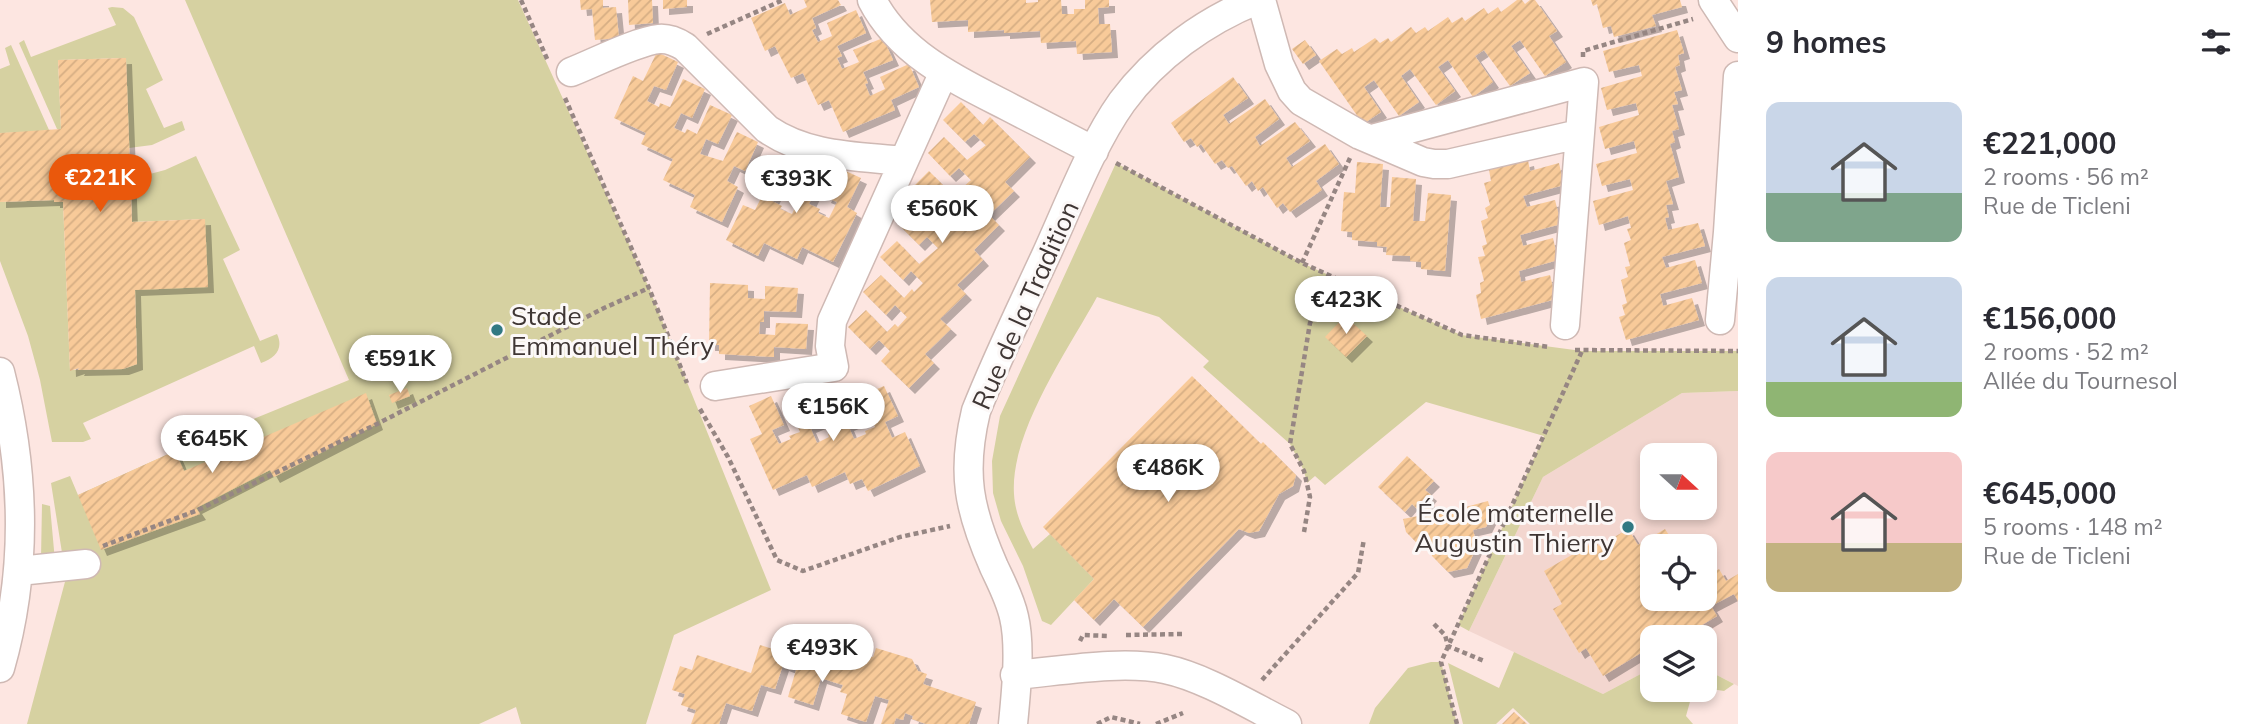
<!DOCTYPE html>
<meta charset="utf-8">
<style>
:root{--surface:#fff;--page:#f2f2f3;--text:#2b2b33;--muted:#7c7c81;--accent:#ea580c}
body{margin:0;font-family:Mulish,sans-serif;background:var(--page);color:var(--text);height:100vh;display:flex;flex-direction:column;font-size:26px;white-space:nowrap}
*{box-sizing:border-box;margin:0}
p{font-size:23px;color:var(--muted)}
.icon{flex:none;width:38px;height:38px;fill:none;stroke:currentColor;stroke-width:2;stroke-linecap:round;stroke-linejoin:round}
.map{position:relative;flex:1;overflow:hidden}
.panel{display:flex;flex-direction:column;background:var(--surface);width:525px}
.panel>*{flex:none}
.needle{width:46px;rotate:111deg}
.tools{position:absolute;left:1640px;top:443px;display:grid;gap:14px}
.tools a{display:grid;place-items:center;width:77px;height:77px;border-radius:14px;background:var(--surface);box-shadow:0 4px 10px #0003;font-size:35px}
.price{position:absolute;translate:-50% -60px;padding:0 16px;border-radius:24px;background:#fff;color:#222;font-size:23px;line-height:46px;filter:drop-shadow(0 2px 4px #0008)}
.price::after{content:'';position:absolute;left:50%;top:42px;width:21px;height:16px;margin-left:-10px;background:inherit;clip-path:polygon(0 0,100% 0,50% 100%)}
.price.on{background:var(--accent);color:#fff}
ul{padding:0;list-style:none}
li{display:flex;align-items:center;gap:21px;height:175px;padding:0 28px}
li span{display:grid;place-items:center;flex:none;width:196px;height:140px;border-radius:14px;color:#555}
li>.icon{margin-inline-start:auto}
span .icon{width:84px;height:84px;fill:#fffc;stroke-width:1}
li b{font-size:30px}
h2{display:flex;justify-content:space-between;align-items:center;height:84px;padding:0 28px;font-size:30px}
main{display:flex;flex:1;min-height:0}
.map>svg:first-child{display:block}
</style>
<main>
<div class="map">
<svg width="1738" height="724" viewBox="0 0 1738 724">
<defs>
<pattern id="building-hatch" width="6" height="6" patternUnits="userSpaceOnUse" patternTransform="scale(1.75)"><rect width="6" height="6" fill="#f8ca99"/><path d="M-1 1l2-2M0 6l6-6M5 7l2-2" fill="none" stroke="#d6ae84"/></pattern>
<filter id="shadow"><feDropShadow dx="6" dy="6" stdDeviation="0" flood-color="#0004"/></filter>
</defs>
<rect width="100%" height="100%" fill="#fde6e1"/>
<!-- built -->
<path fill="#f3d6cf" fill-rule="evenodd" d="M1738,391v295l-33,-17 -1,-32h-52v31l-49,26 -134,-63 74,-154 139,-84zM1652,455h52v53h-52zM1652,546h52v52h-52z"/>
<!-- green -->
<path fill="#d6d1a1" d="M185,0h333l131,288 122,302 -97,45 -28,89h-125l-5,-17 -37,17h-452l39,-146 -15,-95 19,-7 8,19 97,-44 174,-71z
M112,7l11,1 11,9 29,63 -17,9 18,39 18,-7 3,9 -33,15 -23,3 -3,-90 -68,2 3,69h-4l-38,-86 5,-3 7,17 85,-32 -8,-17z
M11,45l38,85h-5v2l-44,1v-64l10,-4 -5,-17z
M196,156l44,94 -17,9 37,82 17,-7c7,15 -2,24 -16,29l-7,-17 -171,77 8,16 -8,3h-31l-12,-62 -12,-44 -28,-75v-59l54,-2v2h9l7,168 53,-1 14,-5 -2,-74 70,-71 -73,3 -1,-43 34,-9z
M1116,163l186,100 159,72 121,16h156v40l-56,2 -139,84 -74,154 -11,-6 86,-189 -118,-34 -101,83 -10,-9 -8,7 -3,-12 -14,-27 -87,-77 6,-6 -50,-44 -62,-20c-29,53 -87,135 -83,197 1,20 10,38 19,55l17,-15 44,45 -43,46 -9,-4 -19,-55 -22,-45 -8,-28 -1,-32 8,-45z
M42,504l8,2 5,55 -14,-2z
M1514,652l89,42 49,-26v22h46l-5,1 -7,25 7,8h-163l-17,-16 -17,16h-33l-15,-61 51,25z
M1431,662h10l16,62h-88l6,-16 33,-40z
M1704,669h1l29,15 -10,7 -19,-3z"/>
<!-- building -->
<path fill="url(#building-hatch)" filter="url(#shadow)" d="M580,0h23v8l13,-1 3,31 -24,2 -3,-31 -11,1z
M628,0h24l1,23 -24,2z
M663,0h24v7l-24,2z
M804,0h34l3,5 -29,13 4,10 -4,2 6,12 14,-6 -5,-13 29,-13 10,23 -29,13 5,10 -5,2 5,11 17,-7 -6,-12 30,-12 10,22 -30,12 5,11 -3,1 5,12 15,-7 -5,-12 29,-13 10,23 -28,13 4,10 -52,22 -14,-32 -11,5 -15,-32 -12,5 -16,-32 -10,5 -14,-33 34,-15 5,12 17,-8z
M930,0h96v3l12,-1v-2h23l1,14h12v-5h11v-9h24v7l-11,1 1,16h11l2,28 -35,2 -1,-13 -35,2 -1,-12 -36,2v-3l-36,2v-12l-36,2z
M1517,0h5l3,4 5,-4h5l22,31 -8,5 17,26 -21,14 -25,-36 -9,6 19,27 -20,13 -26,-36 -9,6 18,26 -20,15 -25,-37 -10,7 17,24 -19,14 -26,-36 -9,7 18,26 -20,14 -25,-36 -10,7 17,25 -18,12 -44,-63 18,-12 5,5 10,-6 2,4 21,-14 5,5 8,-5 3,4 20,-15 5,6 9,-6 3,4 20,-14 4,6 10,-6 3,4 19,-13 4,6 10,-7 3,5z
M1591,0h89l2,7 -30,8 4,11 -42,11 -3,-11 -8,2 -6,-24 -4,2z
M1677,30l7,23 -6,2 2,10 -5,2 7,23 -8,2 4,12 -6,1 7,24 -7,2 3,11 -5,2 9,33 -13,4 7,23 -7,1 3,12 -4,1 3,12 30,-7 7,23 -43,11 4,11 29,-8 7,23 -42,11 3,12 29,-8 7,22 -73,20 -7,-23 6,-2 -3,-10 5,-2 -6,-23 7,-3 -3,-10 5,-1 -6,-23 7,-3 -4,-11 4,-1 -3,-12 -29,9 -6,-24 40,-11 -3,-11 -28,7 -6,-22 41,-11 -3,-12 -29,8 -6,-22 40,-12 -3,-12 -29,7 -6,-22 41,-12 -3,-11 -30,7 -6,-21z
M1305,40l11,15 -13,9 -11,-15z
M657,52l21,10 -12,28 -12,-4 -7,15 12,6 1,-4 10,4 13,-28 22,10 -13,29 -11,-5 -7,15 11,5 2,-4 10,5 13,-29 22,10 -14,29 -12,-5 -6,15 23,7 14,-29 21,10 -13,29 -11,-5 -7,15 11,6 -16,35 -32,-15 5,-12 -32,-15 10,-21 -32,-15 5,-11 -32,-15 19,-42 10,5z
M126,58l6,164 73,-3 3,68 -73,3 2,74 -14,5 -45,1 1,-2 -9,3 -7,-169h-9v-2l-54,2v-69l61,-4 -3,-69z
M1233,77l15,21 -25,17 6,9 36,-25 14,20 -24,18 5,9 35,-24 15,19 -24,17 6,9 33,-23 14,20 -23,17 6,9 -32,22 -7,-9 -6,5 -14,-21 -5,4 -6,-10 -6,5 -14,-20 -4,2 -6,-8 -7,4 -14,-20 -4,3 -6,-9 -7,4 -13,-19z
M961,102l22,23 7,-8 40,40 -25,25 9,9 -25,24 10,10 -25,25 9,10 -26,25 9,9 -26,25 11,10 -26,25 9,9 -25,25 -28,-27 9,-10 -11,-11 -9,9 -22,-22 18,-17 21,22 8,-8 3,3 9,-10 -12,-12 -9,10 -23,-23 18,-17 23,23 8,-9 2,3 9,-9 -12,-12 -8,9 -23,-23 17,-16 22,23 19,-16 -11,-11 -8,8 -22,-22 17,-17 22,22 8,-8 2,3 9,-10 -11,-12 -10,10 -22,-23 17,-17 23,23 8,-8 2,2 9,-8 -12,-12 -9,8 -22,-23 16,-16 23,23 19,-15 -12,-11 -9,8 -22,-22z
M1528,160l2,11 29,-8 5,22 -41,11 4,11 28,-7 6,24 -41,11 3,11 30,-8 5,22 -39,11 2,11 29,-7 6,24 -75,20 -5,-24 5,-2 -1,-10 4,-2 -6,-24 7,-1 -3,-10 5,-2 -6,-23 7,-3 -3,-10 5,-3 -6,-22 7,-2 -2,-11z
M763,162l23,11 -14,28 10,5 -2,3 12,5 7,-15 -12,-5 14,-30 22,11 -14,29 11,5 -2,4 11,5 8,-16 -12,-5 14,-29 22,10 -14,29 10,6 -24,49 -31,-15 -5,12 -33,-16 -6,13 -32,-16 17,-35 12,5 7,-14 -12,-6z
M1357,162l26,2 -3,43h10l2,-30 24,2 -3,42h12l3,-28 23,2 -6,76 -24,-2v-7l-11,-1v-5l-24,-1 1,-8 -10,-1v-4l-25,-2v-8l-11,-1 3,-39 11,1z
M710,283l38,2v13l17,1v-13l33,2 -2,24 -32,-1v11h-4l-1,12 16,1 1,-12 32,1 -2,25 -32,-2v10l-55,-3v-9h-10z
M1345,316l22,20 -21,21 -21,-20z
M1192,376l69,68 2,-2 33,33 -3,11 -14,8 -20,37 -10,2 -10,-4 -96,98 -29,-28 -20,21 -20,-20 20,-21 -51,-52z
M884,386l14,30 -13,6 7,16 13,-6 15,34 -52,25 -6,-12 -12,5 -5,-12 -33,15 -5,-12 -34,15 -23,-51 12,-5 -13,-28 22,-10 13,29 -12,5 7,14 12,-5 -2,-3 11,-4 -13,-29 22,-10 13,29 -12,5 7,16 12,-6 -1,-3 9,-5 -13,-29 22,-10 14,30 -12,5 6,14 12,-5 -1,-3 10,-4 -14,-31z
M407,388l3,8 -18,7 -3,-8z
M366,393l11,31 -103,53 -4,-7 -74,38 4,6 -99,36 -23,-55 97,-44 9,20z
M1407,456l27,25 -9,9 6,5 -3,4 4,17 56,-15 4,14 -6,12 -13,3 4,16 -10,22 -19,4 -16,-16 -4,-17 -12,3 -10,-10 -3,-13 20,-4 -1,-6 -4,1 -6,-6 -7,8 -27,-25z
M1628,529l10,16 27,-16 11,17h-24v52h52v-21l15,-8 7,12 12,-7v27l-4,-7 -23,12 6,10 -30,18 -6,-9 -20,12h-9v5l-4,3 1,3 -46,28 -17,-28 -7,5 -26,-44 9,-5 -18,-33 52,-30 3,5z
M793,631l80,26 3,-9 36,11 6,12 9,3 -4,10 53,18 -7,22h-43l-14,-5 1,-3 -8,-3 -2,7 -7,-2 -2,6h-13l8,-24 -14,-4 -9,26 -13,-4 -12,-4 6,-20 -7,-2 3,-7 -7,-2 -15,-5 -8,27 -25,-8 8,-27 -13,-5 -8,24 -14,-4 -9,26 -26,-8 -7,21h-28l5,-14 -15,-5 4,-11 -13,-4 8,-24 12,4 5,-15 54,18 9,-28 26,8z
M1514,712l13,12h-25z"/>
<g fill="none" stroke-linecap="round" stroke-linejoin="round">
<!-- minor casing -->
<g stroke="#cfb9b4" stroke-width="31">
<path id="minor" d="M872,0c28,54 84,80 135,106 29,15 58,30 87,45
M1261,0l18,64 13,27 9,10 59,34 63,27 11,2h14l131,-30
M1713,0l25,38
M571,72c23,-9 66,-31 88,-33 10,-1 18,3 26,8l82,82c41,28 89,27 136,32
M1372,139l212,-57 -19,243
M1728,232l10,-156
M1720,320l8,-88 10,8
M0,372c25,98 28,198 0,296
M715,386l119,-19 -4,-21 2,-25 111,-247
M19,571l67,-7
M1015,675c46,-4 106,-15 150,-6 39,8 86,37 122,55
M1013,724c3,-31 8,-78 1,-107 -4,-18 -12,-33 -20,-50 -25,-57 -33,-93 -18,-156 21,-53 46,-104 70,-156 22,-48 46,-111 76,-153 34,-46 83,-81 135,-102"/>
</g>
<!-- path -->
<path stroke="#968683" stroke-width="4.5" stroke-dasharray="5 3.5" stroke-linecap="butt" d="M521,0l27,61
M707,34l76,-34
M1583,57v-6l110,-32
M565,98l84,190 38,95
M1116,163l186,100 160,72 87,12
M1302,263l48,-105
M1575,350l163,1
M700,409l28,48 49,103 26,11 97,-34 50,-11
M1304,532l6,-35 -6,-26 -14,-27 20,-121 22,-47
M103,546l95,-36 179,-86 227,-116 45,-20
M1434,624l11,11 3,11 36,15
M1126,635l58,-1
M1080,641l3,-6 27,1
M1262,680l96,-107 6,-34
M1097,724l14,-7 29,7
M1156,724l27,-11
M1457,724l-16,-62 141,-311"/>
<!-- minor -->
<use href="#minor" stroke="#fff" stroke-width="28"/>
</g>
<!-- markers -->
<g fill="#317983" stroke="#fcf8f7" stroke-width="2.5">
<circle cx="497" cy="330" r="7"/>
<circle cx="1628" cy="527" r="7"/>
</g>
<g text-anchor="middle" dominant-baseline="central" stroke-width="6" stroke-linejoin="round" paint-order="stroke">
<!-- street labels -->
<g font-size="26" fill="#3f3634" stroke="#fcf8f7">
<text transform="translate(1025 305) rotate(-66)">Rue de la Tradition</text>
</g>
<!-- poi labels -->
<g font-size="26" fill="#3f3634" stroke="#fcf8f7" text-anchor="start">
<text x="511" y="315">Stade<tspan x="511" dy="30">Emmanuel Théry</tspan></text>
<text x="1614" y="512" text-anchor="end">École maternelle<tspan x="1614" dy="30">Augustin Thierry</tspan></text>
</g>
</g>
</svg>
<div class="tools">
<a><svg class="needle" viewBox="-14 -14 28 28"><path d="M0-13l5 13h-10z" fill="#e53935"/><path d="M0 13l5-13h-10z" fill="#7c7c81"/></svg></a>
<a><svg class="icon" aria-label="locate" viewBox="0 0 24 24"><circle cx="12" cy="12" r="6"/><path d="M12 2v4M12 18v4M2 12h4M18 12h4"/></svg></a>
<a><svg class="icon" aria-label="layers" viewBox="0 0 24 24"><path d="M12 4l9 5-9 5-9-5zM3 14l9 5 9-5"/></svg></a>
</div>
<b class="price on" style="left:100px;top:214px">€221K</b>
<b class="price" style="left:796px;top:215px">€393K</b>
<b class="price" style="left:942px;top:245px">€560K</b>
<b class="price" style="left:1346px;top:336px">€423K</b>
<b class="price" style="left:400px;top:395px">€591K</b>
<b class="price" style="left:833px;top:443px">€156K</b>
<b class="price" style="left:212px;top:475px">€645K</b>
<b class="price" style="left:1168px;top:504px">€486K</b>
<b class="price" style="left:822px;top:684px">€493K</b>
</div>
<section class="panel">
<h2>9 homes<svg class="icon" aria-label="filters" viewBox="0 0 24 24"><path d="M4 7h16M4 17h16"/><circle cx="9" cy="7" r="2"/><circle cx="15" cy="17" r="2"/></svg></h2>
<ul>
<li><span style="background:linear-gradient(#c9d6e8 65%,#7fa58c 0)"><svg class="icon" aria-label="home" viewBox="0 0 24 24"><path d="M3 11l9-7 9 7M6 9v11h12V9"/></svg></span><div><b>€221,000</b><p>2 rooms · 56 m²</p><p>Rue de Ticleni</p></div></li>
<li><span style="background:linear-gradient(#c9d6e8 75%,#8fb573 0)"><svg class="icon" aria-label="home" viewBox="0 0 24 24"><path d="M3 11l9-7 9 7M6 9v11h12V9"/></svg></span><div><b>€156,000</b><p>2 rooms · 52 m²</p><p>Allée du Tournesol</p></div></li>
<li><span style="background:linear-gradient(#f6c9c9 65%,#c2b280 0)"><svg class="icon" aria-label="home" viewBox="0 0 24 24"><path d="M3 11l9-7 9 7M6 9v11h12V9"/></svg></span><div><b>€645,000</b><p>5 rooms · 148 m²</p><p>Rue de Ticleni</p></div></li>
</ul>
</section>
</main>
